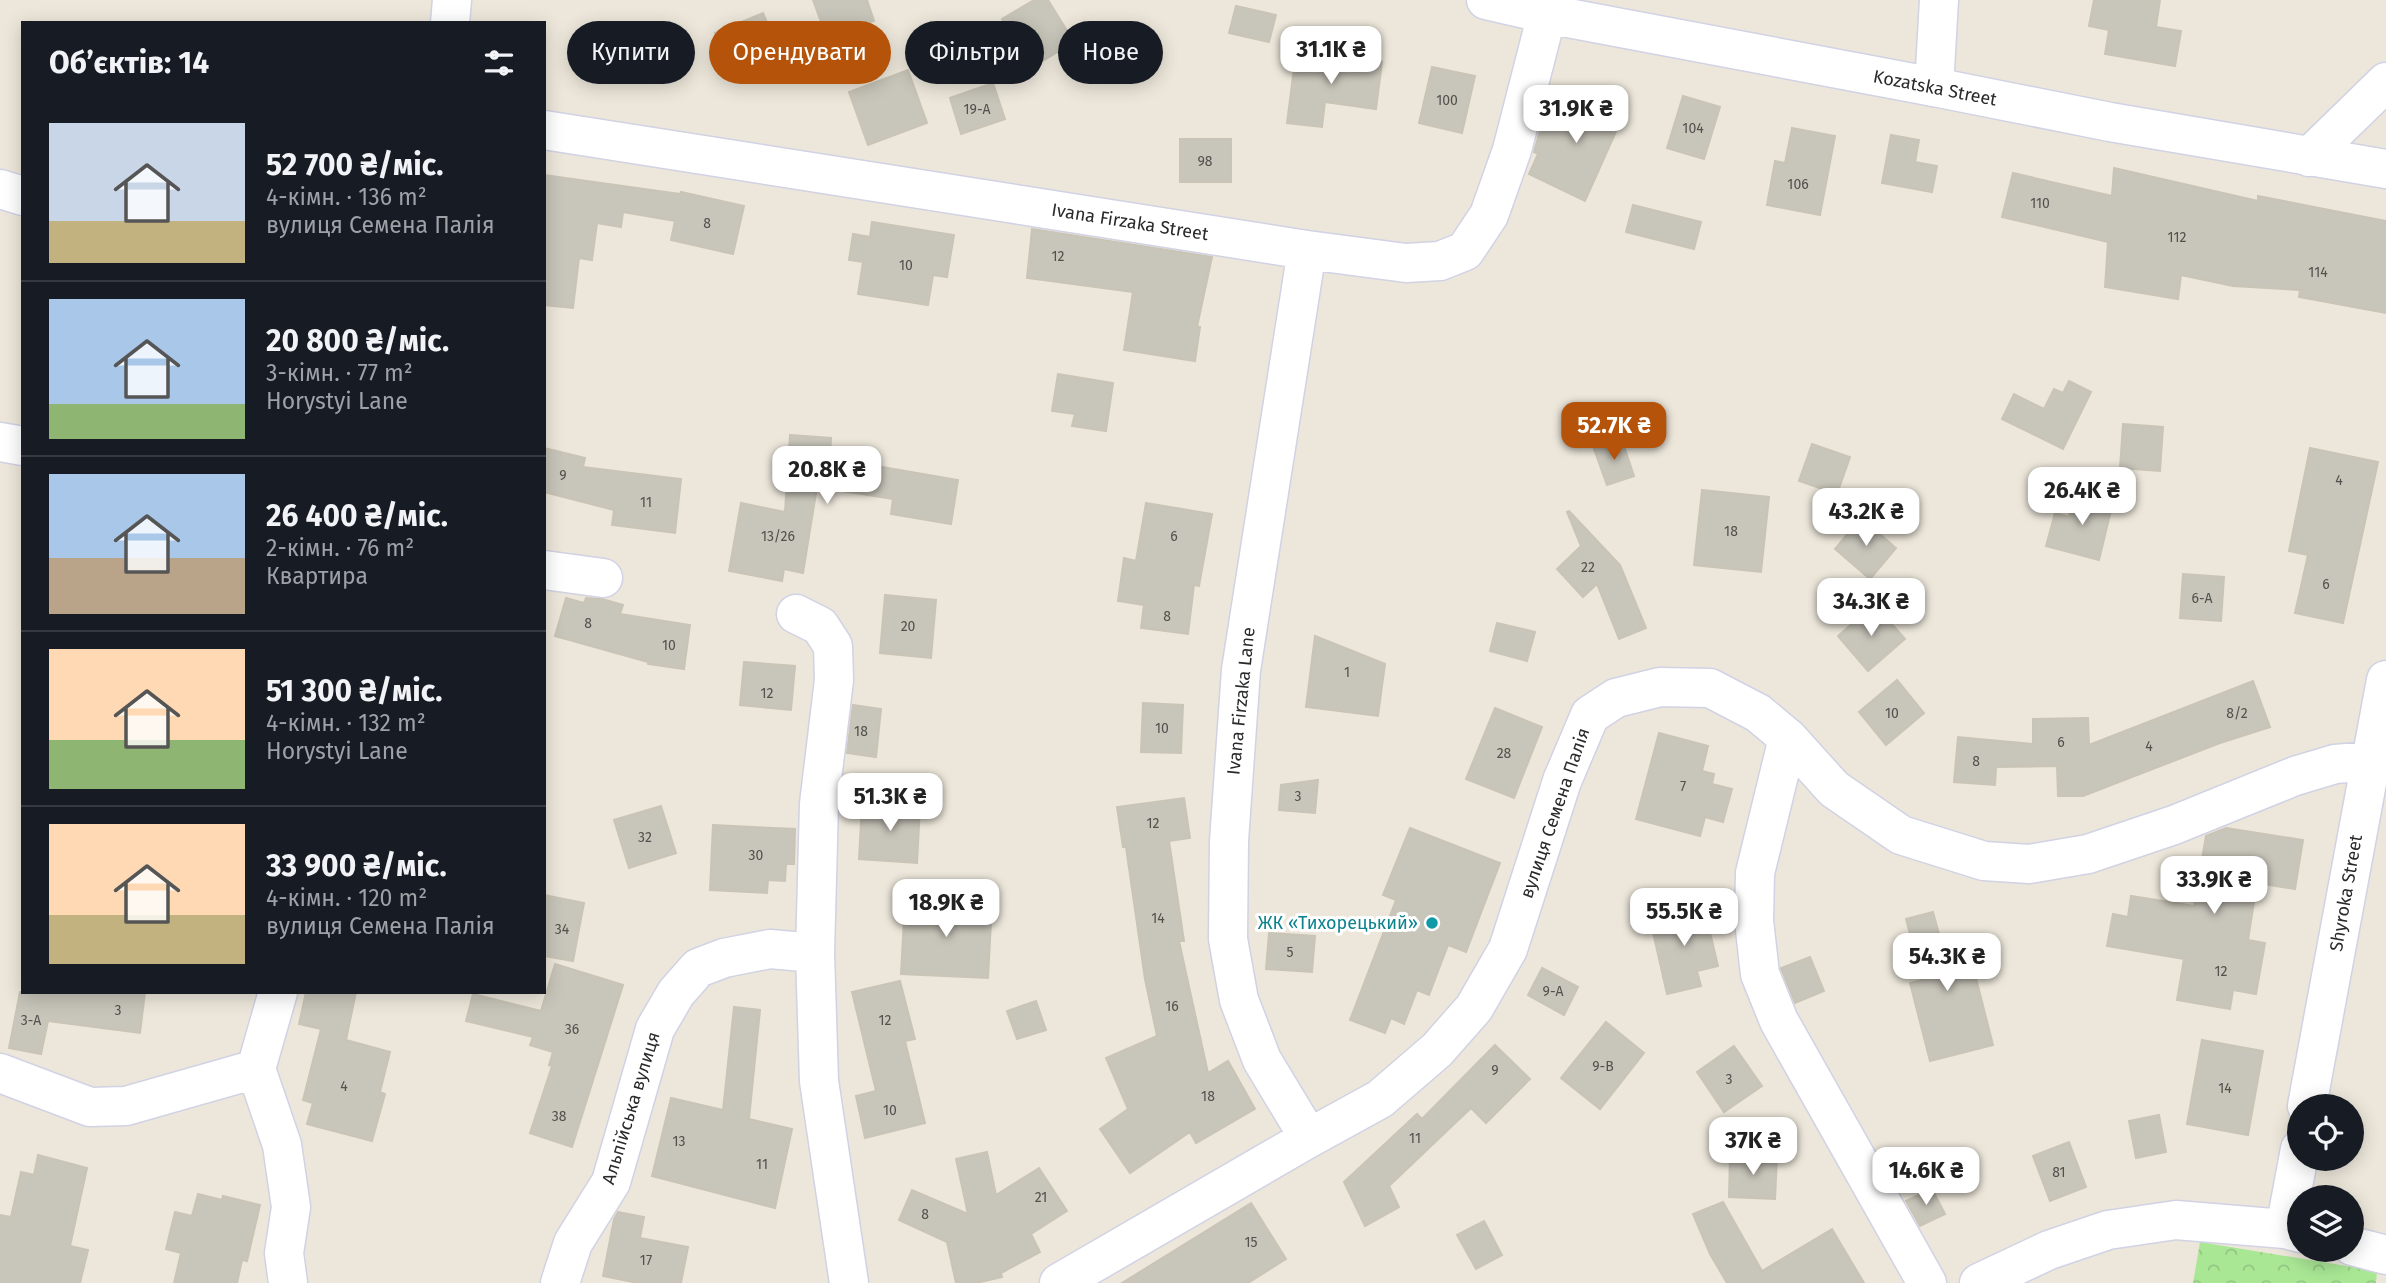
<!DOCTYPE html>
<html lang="uk">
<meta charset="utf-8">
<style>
:root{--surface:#171b24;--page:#242831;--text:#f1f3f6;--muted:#9ea1a6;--line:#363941;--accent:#b45309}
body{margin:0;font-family:"Fira Sans",sans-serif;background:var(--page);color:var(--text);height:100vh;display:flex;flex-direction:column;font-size:26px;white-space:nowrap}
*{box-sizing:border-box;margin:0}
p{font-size:23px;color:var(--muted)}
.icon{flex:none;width:38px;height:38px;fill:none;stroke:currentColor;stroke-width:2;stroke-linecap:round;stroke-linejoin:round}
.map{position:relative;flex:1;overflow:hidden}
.side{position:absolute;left:21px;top:21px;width:525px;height:973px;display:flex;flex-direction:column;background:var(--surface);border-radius:0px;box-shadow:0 4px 18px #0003}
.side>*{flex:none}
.banner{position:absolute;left:567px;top:21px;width:665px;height:63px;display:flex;gap:14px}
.controls{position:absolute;left:2287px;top:1094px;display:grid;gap:14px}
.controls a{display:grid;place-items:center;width:77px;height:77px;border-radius:50%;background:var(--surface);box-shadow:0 4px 18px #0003;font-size:35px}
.price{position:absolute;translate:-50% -60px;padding:0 16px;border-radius:14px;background:#fff;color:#222;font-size:23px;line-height:46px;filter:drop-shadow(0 2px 4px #0008)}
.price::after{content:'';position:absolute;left:50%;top:42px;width:21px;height:16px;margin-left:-10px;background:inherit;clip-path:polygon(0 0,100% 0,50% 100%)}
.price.selected{background:var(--accent);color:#fff}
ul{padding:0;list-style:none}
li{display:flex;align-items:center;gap:21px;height:175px;padding:0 28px}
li+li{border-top:2px solid var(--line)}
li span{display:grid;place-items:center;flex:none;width:196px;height:140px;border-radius:0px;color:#555}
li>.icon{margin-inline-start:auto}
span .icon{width:84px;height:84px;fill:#fffc;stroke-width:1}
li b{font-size:30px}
h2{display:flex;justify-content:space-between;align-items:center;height:84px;padding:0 28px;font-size:30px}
.chip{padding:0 24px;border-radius:32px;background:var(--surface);box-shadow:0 4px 18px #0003;font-size:24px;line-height:63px}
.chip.selected{background:var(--accent);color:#fff}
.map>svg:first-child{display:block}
</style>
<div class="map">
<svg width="2386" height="1283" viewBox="0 0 2386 1283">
<defs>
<pattern id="forest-crowns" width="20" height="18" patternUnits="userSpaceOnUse" patternTransform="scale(1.75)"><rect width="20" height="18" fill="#a9e795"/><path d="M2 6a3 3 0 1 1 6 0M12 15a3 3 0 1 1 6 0" fill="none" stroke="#92c681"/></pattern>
</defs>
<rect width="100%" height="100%" fill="#ede7db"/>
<!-- forest -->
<path fill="url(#forest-crowns)" d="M2200,1242l177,29 -1,12h-183z"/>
<!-- building -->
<path fill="#c8c5ba" stroke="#c9c4b5" stroke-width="2" d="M813,0h54l7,21 -47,17z
M1034,0h14l26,42 -56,34 -20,-33 14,-8 -10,-16z
M2094,0h66l-4,27 25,4 -6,35 -70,-12 4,-24 -20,-4z
M1236,6l40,9 -7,27 -40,-9z
M763,13l17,41 -47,20 -18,-41z
M1296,52l86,10 -6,47 -51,-7 -3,25 -35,-4z
M1432,67l43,9 -13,57 -43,-10z
M908,70l19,53 -59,22 -19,-53z
M993,83l12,36 -44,15 -11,-36z
M1596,92l31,15 -42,94 -56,-27 9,-20 -4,-2 12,-42 18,8 7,-16 16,7z
M1683,96l37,11 -16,52 -37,-11z
M1792,128l43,8 -15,79 -53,-10 8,-44 10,2z
M1891,135l28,5 -4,22 22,4 -5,26 -50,-9z
M1180,139h51v43h-51z
M2114,168l144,33v-5l128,25v92l-87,-16 1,-7 -67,-4 -52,-11 -3,24 -73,-12 3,-45 -106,-25 11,-44 99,23z
M544,175l136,19 1,-2 63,14 -11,48 -62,-14 4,-19 -52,-9 -2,15 -24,-4 -5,37 -13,-2 -6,50 -29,-3z
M1633,205l68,17 -7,27 -68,-17z
M872,222l82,13 -7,42 -14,-2 -5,30 -70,-11 5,-32 -14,-2 4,-26 17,3z
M1032,229l180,28 -15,70h3l-5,34 -71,-11 9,-58 -106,-14z
M1058,374l55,9 -7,48 -34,-5 3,-12 -23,-3z
M2069,381l22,11 -28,57 -61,-30 12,-25 30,15 10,-20 9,4z
M2123,424l40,3 -3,44 -40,-3z
M790,435l41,3 -1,20 128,22 -7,44 -60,-10 2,-15 -76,-12 -14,86 -19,-4 -2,12 -53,-10 12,-68 44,9z
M1622,440l12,36 -27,9 -13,-36z
M1812,444l38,13 -13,37 -38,-13z
M544,448l41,10 -2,9 98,12 -6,54 -63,-8 2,-15 -70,-18z
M2310,448l68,14 -35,161 -48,-10 13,-58 -19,-4z
M1702,490l67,7 -8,75 -67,-7z
M2075,493l38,9 -14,58 -53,-14 9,-33 14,4z
M1146,503l66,11 -13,72 -5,-1 -6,49 -47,-6 3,-23 -26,-4 6,-43 12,3z
M1569,511l51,54 26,63 -27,11 -22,-55 -14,13 -26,-28 24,-23 -14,-34z
M1861,518l35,30 -26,31 -35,-30z
M2183,574l41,3 -3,44 -41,-3z
M885,595l51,5 -5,58 -51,-5z
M566,598l18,5 2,-5 16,1 21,6 -3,9 70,11 -6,44 -36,-5v-2l-93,-26z
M1874,604l31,35 -37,32 -30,-35z
M1497,623l38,9 -8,29 -37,-10z
M1315,636l70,28 -7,52 -72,-9z
M744,662l51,4 -4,44 -51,-5z
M1897,680l27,33 -38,32 -27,-33z
M2253,681l17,46 -50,16 -137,53h-25l-1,-30 -61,1 -1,18 -41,-3 4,-45 75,7v-25l55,-1 1,27z
M1143,703l40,2 -2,48 -40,-1z
M853,705l28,4 -5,48 -29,-4z
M1495,708l47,19 -28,71 -48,-19z
M1659,733l49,13 -6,25 12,3 -2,10 20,5 -9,33 -18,-5 -5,19 -64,-17z
M1318,780l-3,33 -36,-3 2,-25z
M1184,798l6,40 -21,3 15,100h-5l29,132 20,-12 27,48 -59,34 -6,-11 -60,41 -30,-44 28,-20 -22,-51 51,-22 -12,-57 -19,-132h-3l-6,-40z
M862,803l58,4 -3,56 -58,-4z
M661,806l15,47 -47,15 -15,-48z
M713,825l82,4 -1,35h-8l-1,17 -17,-1 -1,13 -57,-3z
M1410,828l90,35 -34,89 -18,-7 -19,50 -12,-5 -13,34 -13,-6 -6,15 -35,-13 46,-120 -13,-5z
M2226,828l77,12 -8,49 -38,-6 -9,57 17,3 -9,51 -23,-4 -3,19 -53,-9 7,-41 -77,-13 6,-32 15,3 3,-21 63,10 12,-70z
M544,895l40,8 -11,58 -29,-5z
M905,899l87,4 -4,75 -87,-4z
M1704,907l14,59 -21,5 4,15 -34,8 -17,-75z
M1933,912l9,33 24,-6 27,106 -63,16 -20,-78 12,-3 -16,-61z
M1269,933l46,3 -3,36 -46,-3z
M1810,957l14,34 -29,12 -14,-35z
M555,964l68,21 -51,162 -42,-14 22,-67 -3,-1 4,-13 -23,-7 3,-8 -67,-16 7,-27 68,17z
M1542,968l36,19 -14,28 -36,-20z
M900,981l15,58 -10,2 20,82 -60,15 -9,-42 20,-5 -24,-99z
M20,992h125l-5,41 -92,-12 -7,33 -32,-6z
M306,992h50l-10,48 44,12 -10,40 5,2 -13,47 -65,-17 6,-21 -10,-3 18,-71 -22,-5z
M1036,1001l10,29 -29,9 -10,-28z
M734,1007l26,3 -11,109 43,10 -17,79 -123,-32 19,-78 52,12z
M1606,1022l38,31 -44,56 -39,-31z
M2202,1040l61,11 -15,84 -61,-11z
M1495,1045l35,34 -44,44 -15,-15 -82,78 10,21 -34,19 -21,-44 73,-68 5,5z
M1734,1046l28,40 -38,26 -27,-40z
M2159,1115l7,37 -30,6 -7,-37z
M2069,1142l17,45 -36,14 -17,-45z
M987,1152l9,43 43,-27 28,43 -36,23 9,18 -39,21 1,4 -26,6h-20l-9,-41 -48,-22 13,-30 56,24 -12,-55z
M38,1155l49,13 -17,78 18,4 -8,33h-80v-68l11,2 10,-45 13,3z
M1730,1156l47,2 -2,41 -46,-2z
M1932,1189l13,25 -25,12 -14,-25z
M198,1194l24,6 1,-4 37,9 -13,56 -5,-1 -5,23h-63l7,-30 -15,-4 9,-37 17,4z
M1723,1202l39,69 70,-42 32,54h-137l-17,-29 -17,-40z
M1251,1203l35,56 -38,24h-126z
M618,1212l26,5 -4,21 48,9 -7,36h-43l-35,-7 11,-57z
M1484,1221l18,34 -26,14 -19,-34z"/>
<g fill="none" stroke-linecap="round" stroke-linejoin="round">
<!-- minor casing -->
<g stroke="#d1d2e4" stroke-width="41">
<path id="minor" d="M1486,0l61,14 387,73
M450,23l2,-23
M544,130l763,120 99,13 34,-2 25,-10 24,-36 23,-65 35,-136
M2309,157l77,-75
M0,189l23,7
M1307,250l-66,420 -12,171 -1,98 11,61 23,60 47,78
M0,442l23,4
M544,570l59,8
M796,614l24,12 13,20 1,34 -15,124 -4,149
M1788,738l-33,135 -1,48 6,53 19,47 148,262
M278,992l-22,77 26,76 9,62 -7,46 4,30
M0,1073l90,34 36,-1 130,-37
M2307,1106l79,-426
M2285,1229l15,-80
M2352,1246l34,9
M560,1283l13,-40 38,-61 44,-153 21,-36 22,-25 26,-10 46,-9 45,4 4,128 30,202
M1059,1283l250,-145 71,-39 57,-49 37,-42 34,-59 54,-168 28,-66 26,-17 44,-11 50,1 48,25 30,25 46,51 67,46 83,26 45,3 59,-10 86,-29 121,-49 40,-12 36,-3
M1979,1283l70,-33 59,-20 68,-10 109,9 15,4"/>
</g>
<!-- tertiary casing -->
<g stroke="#d1d2e4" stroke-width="41">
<path id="tertiary" d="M1939,0l-5,87 176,35 276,47"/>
</g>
<!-- minor -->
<use href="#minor" stroke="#fff" stroke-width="38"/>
<!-- tertiary -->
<use href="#tertiary" stroke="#fff" stroke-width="38"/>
</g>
<!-- markers -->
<circle fill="#0f9aa8" stroke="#fff" stroke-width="2.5" cx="1432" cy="923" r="7"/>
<g text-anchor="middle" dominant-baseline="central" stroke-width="6" stroke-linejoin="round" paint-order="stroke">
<!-- number labels -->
<g font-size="14" fill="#52514e">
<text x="1447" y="100">100</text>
<text x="977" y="109">19-А</text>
<text x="1693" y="128">104</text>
<text x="1205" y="161">98</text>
<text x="1798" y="184">106</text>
<text x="2040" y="203">110</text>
<text x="707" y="223">8</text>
<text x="2177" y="237">112</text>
<text x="1058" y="256">12</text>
<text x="906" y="265">10</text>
<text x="2318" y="272">114</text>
<text x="563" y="475">9</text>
<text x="2339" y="480">4</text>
<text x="646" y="502">11</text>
<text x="1731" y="531">18</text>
<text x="778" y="536">13/26</text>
<text x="1174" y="536">6</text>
<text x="1588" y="567">22</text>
<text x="2326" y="584">6</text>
<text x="2202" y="598">6-А</text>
<text x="1167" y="616">8</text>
<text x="588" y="623">8</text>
<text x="908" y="626">20</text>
<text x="669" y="645">10</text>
<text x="1347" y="672">1</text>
<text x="767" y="693">12</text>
<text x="1892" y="713">10</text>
<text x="2237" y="713">8/2</text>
<text x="1162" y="728">10</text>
<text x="861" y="731">18</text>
<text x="2061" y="742">6</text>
<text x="2149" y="746">4</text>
<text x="1504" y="753">28</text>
<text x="1976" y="761">8</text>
<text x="1683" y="786">7</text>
<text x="1298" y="796">3</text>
<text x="1153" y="823">12</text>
<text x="645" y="837">32</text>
<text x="756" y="855">30</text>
<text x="1158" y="918">14</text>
<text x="562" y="929">34</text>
<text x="1290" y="952">5</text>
<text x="2221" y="971">12</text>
<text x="1553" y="991">9-А</text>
<text x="1172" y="1006">16</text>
<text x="118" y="1010">3</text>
<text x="31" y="1020">3-А</text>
<text x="885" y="1020">12</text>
<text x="572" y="1029">36</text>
<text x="1603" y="1066">9-В</text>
<text x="1495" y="1070">9</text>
<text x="1729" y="1079">3</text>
<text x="344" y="1086">4</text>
<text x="2225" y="1088">14</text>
<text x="1208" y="1096">18</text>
<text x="890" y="1110">10</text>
<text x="559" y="1116">38</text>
<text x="1415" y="1138">11</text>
<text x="679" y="1141">13</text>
<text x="762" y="1164">11</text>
<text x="2059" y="1172">81</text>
<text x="1041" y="1197">21</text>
<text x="925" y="1214">8</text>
<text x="1251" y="1242">15</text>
<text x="646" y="1260">17</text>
</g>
<!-- street labels -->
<g font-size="18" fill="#2a2a2a" stroke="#fff">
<text transform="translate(1935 88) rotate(11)">Kozatska Street</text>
<text transform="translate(1130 222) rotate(9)">Ivana Firzaka Street</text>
<text transform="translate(1241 701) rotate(-84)">Ivana Firzaka Lane</text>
<text transform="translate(1555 813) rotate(-71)">вулиця Семена Палія</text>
<text transform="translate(2346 893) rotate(-80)">Shyroka Street</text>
<text transform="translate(631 1108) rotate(-73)">Альпійська вулиця</text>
</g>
<!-- culture labels -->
<g font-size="18" fill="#0d838f" stroke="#fff" text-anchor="end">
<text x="1418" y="923">ЖК «Тихорецький»</text>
</g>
</g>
</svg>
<div class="controls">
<a><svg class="icon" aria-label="locate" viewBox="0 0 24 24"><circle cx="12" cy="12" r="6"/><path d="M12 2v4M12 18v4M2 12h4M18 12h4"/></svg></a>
<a><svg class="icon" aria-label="layers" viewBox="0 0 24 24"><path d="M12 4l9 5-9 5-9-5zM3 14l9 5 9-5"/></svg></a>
</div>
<b class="price" style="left:1331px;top:86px">31.1K ₴</b>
<b class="price" style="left:1576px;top:145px">31.9K ₴</b>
<b class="price selected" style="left:1614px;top:462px">52.7K ₴</b>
<b class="price" style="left:827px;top:506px">20.8K ₴</b>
<b class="price" style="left:2082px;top:527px">26.4K ₴</b>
<b class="price" style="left:1866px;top:548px">43.2K ₴</b>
<b class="price" style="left:1871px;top:638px">34.3K ₴</b>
<b class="price" style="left:890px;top:833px">51.3K ₴</b>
<b class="price" style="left:2214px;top:916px">33.9K ₴</b>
<b class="price" style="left:946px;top:939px">18.9K ₴</b>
<b class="price" style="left:1684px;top:948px">55.5K ₴</b>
<b class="price" style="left:1947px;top:993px">54.3K ₴</b>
<b class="price" style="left:1753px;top:1177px">37K ₴</b>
<b class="price" style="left:1926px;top:1207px">14.6K ₴</b>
<div class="banner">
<a class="chip">Купити</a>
<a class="chip selected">Орендувати</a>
<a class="chip">Фільтри</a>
<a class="chip">Нове</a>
</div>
<section class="side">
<h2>Об’єктів: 14<svg class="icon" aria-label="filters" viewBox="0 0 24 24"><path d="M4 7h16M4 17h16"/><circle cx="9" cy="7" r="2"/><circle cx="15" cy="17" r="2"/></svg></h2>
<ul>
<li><span style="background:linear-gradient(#c9d6e8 70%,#c2b280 0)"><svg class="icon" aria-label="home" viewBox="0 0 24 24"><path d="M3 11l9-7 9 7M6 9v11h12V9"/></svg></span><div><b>52 700 ₴/міс.</b><p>4-кімн. · 136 m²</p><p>вулиця Семена Палія</p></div></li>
<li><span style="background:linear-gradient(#a9c7e8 75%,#8fb573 0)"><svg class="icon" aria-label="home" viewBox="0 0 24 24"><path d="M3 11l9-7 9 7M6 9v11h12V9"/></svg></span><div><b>20 800 ₴/міс.</b><p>3-кімн. · 77 m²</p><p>Horystyi Lane</p></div></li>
<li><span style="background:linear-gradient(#a9c7e8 60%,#b9a48a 0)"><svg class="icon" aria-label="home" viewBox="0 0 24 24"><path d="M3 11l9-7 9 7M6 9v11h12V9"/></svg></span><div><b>26 400 ₴/міс.</b><p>2-кімн. · 76 m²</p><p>Квартира</p></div></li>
<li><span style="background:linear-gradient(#ffd9b3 65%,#8fb573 0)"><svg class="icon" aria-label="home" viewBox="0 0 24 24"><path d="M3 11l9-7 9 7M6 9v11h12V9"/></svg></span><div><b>51 300 ₴/міс.</b><p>4-кімн. · 132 m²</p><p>Horystyi Lane</p></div></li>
<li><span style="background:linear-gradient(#ffd9b3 65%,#c2b280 0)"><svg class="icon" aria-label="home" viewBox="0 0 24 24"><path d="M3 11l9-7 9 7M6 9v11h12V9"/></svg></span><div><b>33 900 ₴/міс.</b><p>4-кімн. · 120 m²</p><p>вулиця Семена Палія</p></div></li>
</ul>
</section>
</div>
